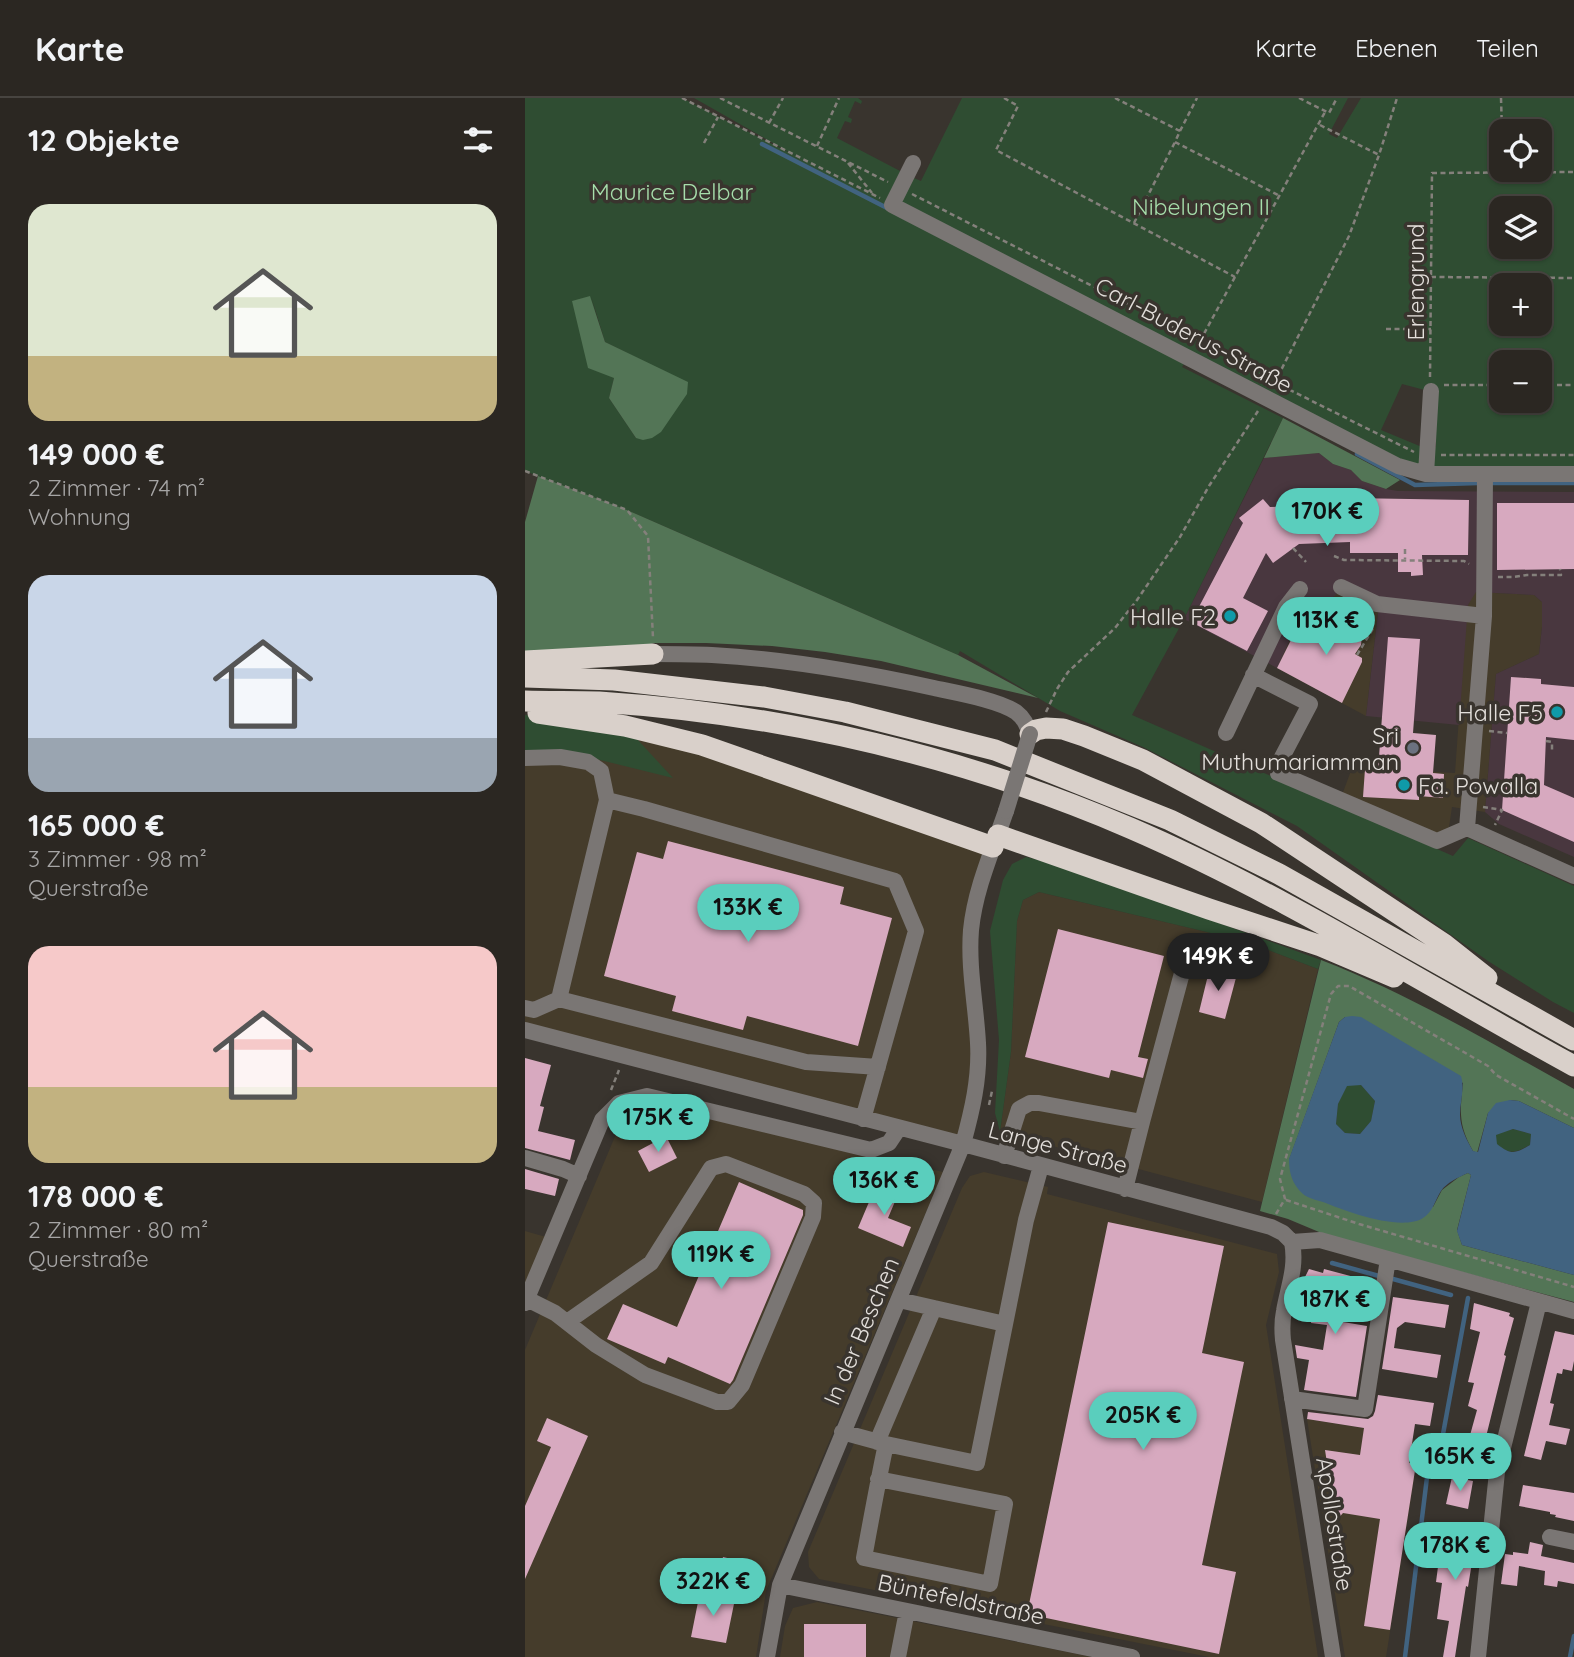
<!DOCTYPE html>
<html lang="de">
<meta charset="utf-8">
<style>
:root{--surface:#2b2722;--page:#332f2a;--text:#f1f3f6;--muted:#a6a5a5;--line:#474440;--accent:#5acebd}
body{margin:0;font-family:Quicksand,sans-serif;background:var(--page);color:var(--text);height:100vh;display:flex;flex-direction:column;font-size:26px;white-space:nowrap}
*{box-sizing:border-box;margin:0}
p{font-size:23px;color:var(--muted)}
.icon{flex:none;width:38px;height:38px;fill:none;stroke:currentColor;stroke-width:2;stroke-linecap:round;stroke-linejoin:round}
.map{position:relative;flex:1;overflow:hidden}
.panel{display:flex;flex-direction:column;background:var(--surface);width:525px}
.panel>*{flex:none}
.controls{position:absolute;left:964px;top:21px;display:grid;gap:14px}
.controls a{display:grid;place-items:center;width:63px;height:63px;border-radius:14px;background:var(--surface);box-shadow:0 2px 5px #0004,0 0 0 2px var(--line);font-size:35px}
.price{position:absolute;translate:-50% -60px;padding:0 16px;border-radius:24px;background:var(--accent);color:#111;font-size:23px;line-height:46px;filter:drop-shadow(0 2px 4px #0008)}
.price::after{content:'';position:absolute;left:50%;top:42px;width:21px;height:16px;margin-left:-10px;background:inherit;clip-path:polygon(0 0,100% 0,50% 100%)}
.price.selected{background:#222;color:#fff}
ul{padding:0;list-style:none}
li{display:grid;align-content:center;gap:14px;height:371px;padding:0 28px}
li span{display:grid;place-items:center;height:217px;border-radius:21px;color:#555}
li>.icon{margin-inline-start:auto}
span .icon{width:126px;height:126px;fill:#fffc;stroke-width:1}
li b{font-size:30px}
h2{display:flex;justify-content:space-between;align-items:center;height:84px;padding:0 28px;font-size:30px}
header{display:flex;align-items:center;gap:42px;box-sizing:border-box;height:98px;padding:0 35px;background:var(--surface);border-bottom:2px solid var(--line)}
header strong{font-size:33px}
nav{display:flex;gap:38px;margin-inline-start:auto;font-size:24px}
main{display:flex;flex:1;min-height:0}
.map>svg:first-child{display:block}
</style>
<header>
<strong>Karte</strong>
<nav><a>Karte</a><a>Ebenen</a><a>Teilen</a></nav>
</header>
<main>
<section class="panel">
<h2>12 Objekte<svg class="icon" aria-label="filters" viewBox="0 0 24 24"><path d="M4 7h16M4 17h16"/><circle cx="9" cy="7" r="2"/><circle cx="15" cy="17" r="2"/></svg></h2>
<ul>
<li><span style="background:linear-gradient(#dfe7d0 70%,#c2b280 0)"><svg class="icon" aria-label="home" viewBox="0 0 24 24"><path d="M3 11l9-7 9 7M6 9v11h12V9"/></svg></span><div><b>149 000 €</b><p>2 Zimmer · 74 m²</p><p>Wohnung</p></div></li>
<li><span style="background:linear-gradient(#c9d6e8 75%,#9aa5b1 0)"><svg class="icon" aria-label="home" viewBox="0 0 24 24"><path d="M3 11l9-7 9 7M6 9v11h12V9"/></svg></span><div><b>165 000 €</b><p>3 Zimmer · 98 m²</p><p>Querstraße</p></div></li>
<li><span style="background:linear-gradient(#f6c9c9 65%,#c2b280 0)"><svg class="icon" aria-label="home" viewBox="0 0 24 24"><path d="M3 11l9-7 9 7M6 9v11h12V9"/></svg></span><div><b>178 000 €</b><p>2 Zimmer · 80 m²</p><p>Querstraße</p></div></li>
</ul>
</section>
<div class="map">
<svg width="1049" height="1559" viewBox="0 0 1049 1559">
<rect width="100%" height="100%" fill="#39342e"/>
<!-- commercial -->
<path fill="#453c2b" d="M816,489l38,16 -13,113 -89,-48 32,-69 16,2 7,-3z
M950,494l59,3 8,7v25l-3,27 -43,20 -11,138 -33,-5 -3,20 -11,8 -96,-40 10,-27 103,5 12,-168z
M0,617l100,11 368,121 -17,57v119l-13,121 -438,-114z
M514,794l176,42 48,14 55,21 -56,233 -262,-70 11,-80 6,-131 6,-21z
M141,1011l277,63 -177,419 -10,66h-231v-307l94,-223z
M459,1074l64,15 -1,7 230,60 2,18 -13,53 52,332h-109l-390,-78 -10,-12 -1,-15 154,-364 8,-12z
M0,1133l21,6 -21,50z
M782,1321l57,9 17,7 39,6 -34,216h-41z
M292,1504l275,55h-312l5,-31 8,-18z"/>
<!-- industrial -->
<path fill="#49373f" d="M794,355l14,11 18,6 11,11 24,8 12,2 176,1v365l-75,-33 -14,-12 11,-138 43,-20 3,-27v-25l-8,-7 -58,-3 -8,13 -9,120 -93,-9 13,-112 -38,-17 -6,9 -10,5 -16,-2 -32,69 -93,-49 80,-161z"/>
<!-- green -->
<path fill="#2f4d32" fill-rule="evenodd" d="M0,0h157l114,58 -102,-58h164l4,3 -1,3 -6,-3 -7,16 4,2 -1,4 -6,-2 -8,17 65,34 7,16 5,-10 7,3 41,-83h386l-19,36 8,4 24,-40h213v376l-146,-2 -240,-115 -6,10 101,51 -99,201 -52,96 321,141 15,-18 106,48v127l-21,-11 -65,-41 -191,-135 -154,-79 -83,-36 -100,-60 -2,4 -331,-145 -102,-39zM976,33h39v39h-39zM976,110h39v39h-39zM976,187h39v39h-39zM66,198l14,46 42,21 -11,75 -27,-40 5,-20zM976,264h39v39h-39zM877,286l34,9v54h-14l-41,-17z
M0,617l100,11 48,52 -89,-22 -59,-1z
M501,759l30,7 265,96 -3,9 -55,-21 -48,-14 -176,-42 -16,8 -6,21 -6,131 -11,80 -5,-19 4,-73 -9,-109 13,-51 9,-16z
M822,987h14l14,16 -4,20 -11,13 -15,-1 -9,-9 2,-20z
M988,1031l18,5 -1,11c-16,8 -19,10 -34,-1v-10z"/>
<!-- forest -->
<path fill="#537556" d="M65,198l15,46 83,40 -1,12 -26,38 -9,6 -9,2 -7,-2 -27,-40 5,-20 -26,-10 -16,-67z
M758,320l117,62 -14,9 -24,-8 -11,-11 -18,-6 -14,-11 -55,5z
M13,378l89,34 331,145 80,43 -157,-37 -56,-9 -53,-6 -66,-3h-53l-10,6 -118,7v-134z
M796,862c88,34 170,83 253,129v39l-55,-27 -9,-1 -22,13 -11,40 -4,-2c-15,-27 -13,-39 -10,-68l-118,-66 -6,5 -50,138 144,47 9,-17 17,-13 9,-4 3,2 -14,55 5,15 112,30v27l-243,-65 -43,-18 -28,-8z"/>
<!-- water -->
<path fill="#416380" fill-rule="evenodd" d="M827,918l9,1 100,59c4,13 -1,25 -1,39 0,12 7,26 13,36l5,1 10,-39 8,-10 14,-3 9,1 55,27v147l-112,-30 -5,-14 14,-56 -3,-2c-9,4 -22,10 -27,18 -6,9 -8,21 -18,27 -22,14 -78,-7 -100,-16 -7,-2 -15,-4 -20,-8 -11,-10 -14,-21 -14,-35l50,-137 6,-5zM836,987l14,16 -4,20 -11,13 -15,-1 -9,-9 2,-20 9,-18zM988,1031l18,5 -1,11c-15,9 -19,10 -33,-1l-1,-9z"/>
<g fill="none" stroke-linecap="round" stroke-linejoin="round">
<!-- stream -->
<path stroke="#416380" stroke-width="4.5" d="M237,46l127,65
M832,356l58,31 63,-2
M966,385h83
M807,1165l47,13
M868,1181l58,16
M880,1559l24,-196 12,-16 27,-147
M1045,1559l4,-21"/>
</g>
<!-- building -->
<path fill="#d7a9bf" d="M825,400l119,2 -1,55h-46l1,20 -12,1v-4h-13v-19h-48v-11l-51,2 -26,19 -7,-10 -23,45 25,13 -21,40 -56,-29 52,-99 -4,-5 24,-19 7,8 80,-2z
M972,405h77v66l-77,1z
M811,517l13,1 10,8 3,12 -1,9 -6,9 7,4v4l-20,41 -65,-35 20,-40 22,12 3,-16z
M863,539l32,2 -7,94 23,2 -3,38 11,1 -1,24 -24,-2v4l-56,-3 2,-28 13,1z
M986,579l30,2v5l33,3v53l-28,-3 -2,48 30,13v44l-72,-32z
M143,743l176,46 -4,17 52,14 -34,128 -111,-30 -4,14 -71,-19 4,-15 -72,-20 33,-124 26,7z
M533,831l106,27 -26,101 10,2 -5,19 -32,-8 -2,8 -84,-21z
M685,869l27,7 -12,45 -26,-7z
M0,960l26,7 -11,41 4,1 -6,24 37,9 -5,20 -45,-12z
M141,1038l11,22 -28,14 -11,-21z
M0,1071l34,10 -4,17 -30,-7z
M214,1084l64,28v5l-70,165 -3,4 -62,-27 -3,7 -58,-25 16,-35 54,23z
M352,1085l22,9 -11,26 23,9 -8,20 -45,-19z
M583,1124l116,24 -22,107 42,9 -42,203 34,7 -17,82 -192,-40z
M784,1171l14,4 1,-4 34,9 -1,4 10,2 -2,6 7,2 -3,23 -7,-12 -27,-7 -4,24 36,6 -11,71 -52,-7 5,-30 -12,-2 -2,-13 28,5 4,-25 -16,-2 5,-32h-2l1,-4 -13,-4z
M868,1199l56,8 -4,23 -40,-6 -8,6 -3,20 47,7 -4,23 -55,-9z
M949,1205l36,10 -1,3 5,2 -10,37 2,1 -23,93 -16,-3 10,-36 -9,-4 6,-23 -6,-1 12,-50 -10,-3z
M1030,1233l19,4v26l-2,10 -9,-2 -1,5 -5,-1 -7,30 4,1 -5,21 21,4 -4,16 -20,-4 -5,19 -17,-4z
M853,1297l56,8 -4,23 -15,-2 -6,39 7,1 -26,166 -26,-4 16,-107 -37,-6 -7,8 -11,-71 35,5 4,-27 -57,-9 1,-7 60,7 5,-3 2,-5z
M22,1320l41,18 -63,143v-73l26,-59 -14,-6z
M927,1379l21,4 -5,28 -22,-5z
M998,1387l51,8v28l-19,-4 1,-2 -6,-1v-2l-31,-6z
M925,1428l26,4 -2,13h4l-1,14 -4,-1 -5,31 -2,-1 -11,71h-12l6,-36 -12,-2 5,-36 -6,-1 3,-23 7,1z
M1005,1444l13,3 -2,11 33,7v21l-16,-3 -1,6 -13,-2 1,-14 -26,-5 -2,20 -16,-2 4,-30 8,1v-3l15,2z
M198,1459l21,5 -4,17 -21,-5z
M175,1494l35,7 -9,44 -35,-6z
M279,1526h62v33h-62z"/>
<g fill="none" stroke-linecap="round" stroke-linejoin="round">
<!-- path -->
<path stroke="#84807b" stroke-width="2.5" stroke-dasharray="5 3.5" stroke-linecap="butt" d="M157,0l198,100
M195,0l168,84
M479,0l14,8 -22,44 239,127
M590,0l65,33 -5,11 105,54
M774,0l30,15 8,-15
M976,0l1,33
M244,25l14,-25
M795,27l59,30
M655,33l17,-33
M179,45l14,-26
M292,48l22,-48
M323,65l24,30
M387,96l288,147 74,41 140,70
M609,125l41,-81
M906,179l143,1
M861,231h45
M675,243l125,-229
M905,279l2,-204 142,-1
M749,286l75,-148 30,-81 18,-57
M919,287h57
M1015,287h34
M916,357h133
M0,373l102,39 21,26 5,102
M806,425h19
M768,450l13,14
M880,451v10
M809,458l10,4 120,1 5,3
M973,479h16l13,-2h34l-1,-6
M807,500l4,17
M832,557l17,-28
M521,614l11,-23 11,-17 47,-44 22,-28 43,-63 29,-51 49,-75
M964,633l18,2
M1021,643l6,1v9
M958,709l19,3 -7,15
M86,992l8,-20
M464,1007l3,-14
M761,1102l73,24 215,63
M751,1116l9,-15 -5,-20 51,-185 7,-8h11l139,80 8,9 78,44"/>
<!-- minor -->
<path stroke="#7a7674" stroke-width="16" d="M388,65l-21,42 506,261 28,8h148
M901,376l5,-83
M960,376l-1,142 -17,212 107,48
M816,489l36,17 107,12
M128,556c20,0 39,0 59,1 75,4 149,17 222,33 23,5 64,12 82,24 8,6 11,13 14,22
M728,577l57,29 -30,57 -2,12 159,68 30,-13
M701,635l60,-126 14,-18
M0,660l35,-1 28,5 13,9 6,29
M0,910l9,2 25,-11
M0,932l438,114 308,83 12,6 9,9 28,-2 254,71
M338,1021l53,-188 -21,-50 -251,-72 -37,-9 -48,199 247,63 72,5
M617,1024l40,-149
M479,1058l15,-47 11,-6h9l103,19 -17,67
M0,1060l38,11 16,7
M767,1144c5,25 -4,45 -8,69 -2,10 -2,19 -1,29l50,317
M2,1201l28,14 41,32 49,30 72,27h11l14,-17 71,-168 1,-14 -10,-9 -78,-30 -15,4 -60,95 -84,59
M374,1202l35,8
M0,1205l77,-183 17,-17 28,-7 224,54 18,-7 10,-15
M767,1301l73,10 23,-150
M317,1334l44,12 91,19 49,-243 15,-54
M352,1344l57,-134 71,16
M353,1381l127,25 -15,80 -126,-26c7,-38 14,-77 22,-114
M1025,1439l24,5
M255,1487l352,72
M242,1559l13,-72 183,-441c9,-33 17,-66 15,-101 -2,-38 -10,-75 -7,-113 4,-41 22,-81 35,-119
M373,1559l9,-46
M953,1559l19,-185 42,-170"/>
<!-- highway -->
<path stroke="#d9d0ca" stroke-width="21" d="M0,563l128,-7
M0,579l89,3 150,17 81,15 150,38 175,70 109,54 295,166
M0,603c24,1 49,0 74,1 182,12 363,54 531,126 155,67 297,158 444,238
M13,615l87,13 77,19 291,102
M505,636l6,-4 10,-2 17,1 21,7 59,24 118,63 183,121 43,34
M473,737l211,74 112,37 73,31"/>
<!-- minor-bridge -->
<path stroke="#7a7674" stroke-width="16" d="M481,713l24,-77"/>
</g>
<!-- markers -->
<g fill="#0f9aa8" stroke="#39342e" stroke-width="2.5">
<circle cx="705" cy="518" r="7"/>
<circle cx="1032" cy="614" r="7"/>
<circle cx="879" cy="687" r="7"/>
</g>
<circle fill="#6b7280" stroke="#39342e" stroke-width="2.5" cx="888" cy="650" r="7"/>
<g text-anchor="middle" dominant-baseline="central" stroke-width="7" stroke-linejoin="round" paint-order="stroke">
<!-- park labels -->
<g font-size="23" fill="#a6deab" stroke="#39342e">
<text x="147" y="93">Maurice Delbar</text>
<text x="676" y="108">Nibelungen II</text>
</g>
<!-- street labels -->
<g font-size="23" fill="#e3dfdb" stroke="#39342e">
<text transform="translate(890 184) rotate(-90)">Erlengrund</text>
<text transform="translate(669 237) rotate(28)">Carl-Buderus-Straße</text>
<text transform="translate(533 1049) rotate(15)">Lange Straße</text>
<text transform="translate(336 1233) rotate(-67)">In der Beschen</text>
<text transform="translate(810 1426) rotate(81)">Apollostraße</text>
<text transform="translate(436 1501) rotate(12)">Büntefeldstraße</text>
</g>
<!-- poi labels -->
<g font-size="23" fill="#e3dfdb" stroke="#39342e" text-anchor="end">
<text x="691" y="518">Halle F2</text>
<text x="1018" y="614">Halle F5</text>
<text x="874" y="637">Sri<tspan x="874" dy="26">Muthumariamman</tspan></text>
<text x="893" y="687" text-anchor="start">Fa. Powalla</text>
</g>
</g>
</svg>
<div class="controls">
<a><svg class="icon" aria-label="locate" viewBox="0 0 24 24"><circle cx="12" cy="12" r="6"/><path d="M12 2v4M12 18v4M2 12h4M18 12h4"/></svg></a>
<a><svg class="icon" aria-label="layers" viewBox="0 0 24 24"><path d="M12 4l9 5-9 5-9-5zM3 14l9 5 9-5"/></svg></a>
<a>+</a>
<a>−</a>
</div>
<b class="price" style="left:802px;top:450px">170K €</b>
<b class="price" style="left:801px;top:559px">113K €</b>
<b class="price" style="left:223px;top:846px">133K €</b>
<b class="price selected" style="left:693px;top:895px">149K €</b>
<b class="price" style="left:133px;top:1056px">175K €</b>
<b class="price" style="left:359px;top:1119px">136K €</b>
<b class="price" style="left:196px;top:1193px">119K €</b>
<b class="price" style="left:810px;top:1238px">187K €</b>
<b class="price" style="left:618px;top:1354px">205K €</b>
<b class="price" style="left:935px;top:1395px">165K €</b>
<b class="price" style="left:930px;top:1484px">178K €</b>
<b class="price" style="left:188px;top:1520px">322K €</b>
</div>
</main>
